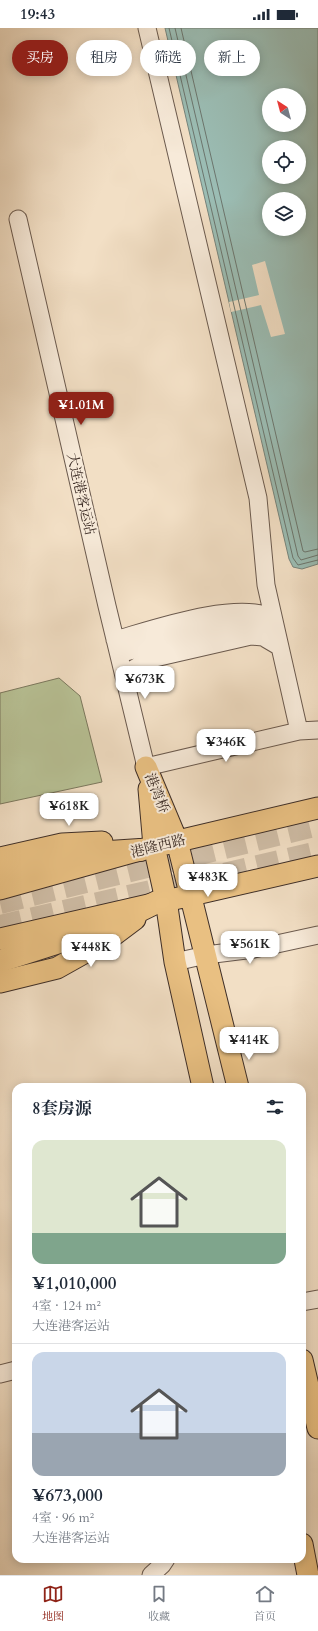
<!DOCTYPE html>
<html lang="zh">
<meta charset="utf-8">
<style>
:root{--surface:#fff;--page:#f6f6f7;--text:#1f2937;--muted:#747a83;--line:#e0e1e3;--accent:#8f2418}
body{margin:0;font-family:Cardo,"Noto Serif SC",serif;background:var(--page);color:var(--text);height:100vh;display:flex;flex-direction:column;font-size:15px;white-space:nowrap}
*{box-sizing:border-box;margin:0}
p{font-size:13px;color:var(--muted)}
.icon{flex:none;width:22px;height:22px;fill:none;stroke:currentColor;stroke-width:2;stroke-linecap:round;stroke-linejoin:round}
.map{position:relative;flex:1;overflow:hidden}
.drawer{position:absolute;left:12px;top:1055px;width:294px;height:480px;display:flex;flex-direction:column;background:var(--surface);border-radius:12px;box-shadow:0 2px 10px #0003}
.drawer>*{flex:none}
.banner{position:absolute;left:12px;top:12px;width:294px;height:36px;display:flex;gap:8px}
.needle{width:26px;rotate:324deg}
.buttons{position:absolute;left:262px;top:60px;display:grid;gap:8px}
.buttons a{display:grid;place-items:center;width:44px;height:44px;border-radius:50%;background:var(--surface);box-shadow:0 2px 10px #0003;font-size:20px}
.price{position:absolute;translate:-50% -34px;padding:0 9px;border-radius:8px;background:#fff;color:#222;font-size:13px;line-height:26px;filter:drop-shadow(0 1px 2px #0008)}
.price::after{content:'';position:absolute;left:50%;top:24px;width:12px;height:9px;margin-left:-6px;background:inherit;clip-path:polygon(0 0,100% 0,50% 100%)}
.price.active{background:var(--accent);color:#fff}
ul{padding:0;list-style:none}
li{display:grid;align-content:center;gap:8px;height:212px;padding:0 20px}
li+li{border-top:1px solid var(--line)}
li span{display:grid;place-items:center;height:124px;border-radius:12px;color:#555}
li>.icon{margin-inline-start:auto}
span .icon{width:72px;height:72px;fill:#fffc;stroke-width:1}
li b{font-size:17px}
h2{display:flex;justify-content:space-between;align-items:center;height:48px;padding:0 20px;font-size:17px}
.chip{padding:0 14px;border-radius:18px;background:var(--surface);box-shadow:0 2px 10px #0003;font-size:14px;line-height:36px}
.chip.active{background:var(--accent);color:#fff}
.status{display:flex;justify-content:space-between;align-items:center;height:28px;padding:0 20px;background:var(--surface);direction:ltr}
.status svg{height:11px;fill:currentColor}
.tabs{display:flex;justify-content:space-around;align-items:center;height:56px;border-top:1px solid var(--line);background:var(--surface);font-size:11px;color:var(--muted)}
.tabs a{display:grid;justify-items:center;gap:2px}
.tabs .active{color:var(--accent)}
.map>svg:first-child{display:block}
</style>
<div class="status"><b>19:43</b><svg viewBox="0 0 49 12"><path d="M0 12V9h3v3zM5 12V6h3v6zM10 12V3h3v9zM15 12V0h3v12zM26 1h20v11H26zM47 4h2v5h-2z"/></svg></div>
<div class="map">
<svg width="318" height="1547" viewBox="0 0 318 1547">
<rect width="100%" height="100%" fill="#f2dfc5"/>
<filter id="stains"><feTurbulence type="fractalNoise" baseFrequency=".005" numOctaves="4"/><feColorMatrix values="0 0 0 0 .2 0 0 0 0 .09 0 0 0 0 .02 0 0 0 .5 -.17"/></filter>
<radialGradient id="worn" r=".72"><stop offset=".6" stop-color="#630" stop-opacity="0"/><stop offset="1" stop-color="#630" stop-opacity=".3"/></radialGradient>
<!-- green -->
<path fill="#b8c296" stroke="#7b785e" d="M59,650l21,18 22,86 -102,22v-111z"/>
<!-- water -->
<path fill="#9bbdb4" stroke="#76847c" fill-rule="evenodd" d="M165,0h153v536l-16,5 -9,-2 -4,-8zM269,67h30v30h-30zM269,119h30v30h-30zM269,171h30v30h-30z"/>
<!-- pier -->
<path fill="#f2dfc5" d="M265,233l20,73 -14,3 -10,-32 -30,7 -2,-10 30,-7 -7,-30z"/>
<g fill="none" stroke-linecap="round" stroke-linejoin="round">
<!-- shore -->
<path stroke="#6c766e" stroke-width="1" d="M169,0l124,530 5,7 20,-5
M175,0l123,528 3,4 17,-5
M181,0l122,523 2,1 13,-3"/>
<!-- highway-tunnel -->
<path stroke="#cebca5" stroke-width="22" stroke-dasharray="22 11" stroke-linecap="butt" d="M0,875l318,-78
M0,898l318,-74"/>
<!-- minor casing -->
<g stroke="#6b5a4e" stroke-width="19">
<path id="minor" d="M147,0l111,470 8,87 33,146
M18,191l89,387 39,161 153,-36 19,-1
M115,612c39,-11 122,-40 158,-22
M119,626l31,-9 81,-19 20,-2 19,6
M124,647l19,-12 12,-5 96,-22 12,1 17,10
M175,934l31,-7 48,-6 64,-14
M302,1274l16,-3
M0,1346l16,-4
M151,1547l11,-10 4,-6"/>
</g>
<!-- major casing -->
<g stroke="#3e2e27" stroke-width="23">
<path id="major" d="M146,739l31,74 61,246
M149,761l5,57 12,54 9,62 28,125
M0,830l62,-14 40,-2
M0,861l140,-39 178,-42
M0,911l318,-73
M0,954l57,-14 50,-28 28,-21
M302,1332l16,68
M302,1516l6,31"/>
</g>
<!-- highway casing -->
<g stroke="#3e2e27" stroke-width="24">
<path id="highway" d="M0,843l47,-11 32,-6 61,-4
M0,933l106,-34 51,-25"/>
</g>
<!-- minor -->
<use href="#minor" stroke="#f7ead9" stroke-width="17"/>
<!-- major -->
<use href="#major" stroke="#e9c082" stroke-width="21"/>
<!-- highway -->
<use href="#highway" stroke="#e9c082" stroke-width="22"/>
</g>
<g text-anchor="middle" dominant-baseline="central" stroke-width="4" stroke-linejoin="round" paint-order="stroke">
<!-- street labels -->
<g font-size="14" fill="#3e2e27" stroke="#f7ead9">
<text transform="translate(81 466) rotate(77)">大连港客运站</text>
<text transform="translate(157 765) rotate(67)">港湾桥</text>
<text transform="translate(158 818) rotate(-14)">港隆西路</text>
</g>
</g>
<rect width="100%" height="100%" filter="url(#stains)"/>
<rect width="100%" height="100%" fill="url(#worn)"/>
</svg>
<div class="buttons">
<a><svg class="needle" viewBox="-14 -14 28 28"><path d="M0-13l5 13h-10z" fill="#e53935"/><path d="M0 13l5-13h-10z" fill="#747a83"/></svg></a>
<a><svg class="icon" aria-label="locate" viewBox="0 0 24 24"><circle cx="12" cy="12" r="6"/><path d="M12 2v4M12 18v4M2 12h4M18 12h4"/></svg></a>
<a><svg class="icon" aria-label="layers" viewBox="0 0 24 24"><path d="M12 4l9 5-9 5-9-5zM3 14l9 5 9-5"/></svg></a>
</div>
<b class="price active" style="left:81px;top:398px">¥1.01M</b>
<b class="price" style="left:145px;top:672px">¥673K</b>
<b class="price" style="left:226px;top:735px">¥346K</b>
<b class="price" style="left:69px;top:799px">¥618K</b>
<b class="price" style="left:208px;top:870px">¥483K</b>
<b class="price" style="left:250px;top:937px">¥561K</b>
<b class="price" style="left:91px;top:940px">¥448K</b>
<b class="price" style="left:249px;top:1033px">¥414K</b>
<div class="banner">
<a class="chip active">买房</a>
<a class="chip">租房</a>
<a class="chip">筛选</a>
<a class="chip">新上</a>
</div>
<section class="drawer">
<h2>8套房源<svg class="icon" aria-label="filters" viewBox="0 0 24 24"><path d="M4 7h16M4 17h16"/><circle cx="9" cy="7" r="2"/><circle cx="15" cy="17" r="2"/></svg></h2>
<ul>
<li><span style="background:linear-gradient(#dfe7d0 75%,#7fa58c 0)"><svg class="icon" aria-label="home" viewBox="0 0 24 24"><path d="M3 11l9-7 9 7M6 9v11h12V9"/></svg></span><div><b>¥1,010,000</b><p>4室 · 124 m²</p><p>大连港客运站</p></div></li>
<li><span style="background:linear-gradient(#c9d6e8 65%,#9aa5b1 0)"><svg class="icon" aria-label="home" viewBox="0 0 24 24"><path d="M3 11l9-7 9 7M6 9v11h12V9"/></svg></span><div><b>¥673,000</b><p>4室 · 96 m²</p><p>大连港客运站</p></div></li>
</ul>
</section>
</div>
<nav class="tabs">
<a class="active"><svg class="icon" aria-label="map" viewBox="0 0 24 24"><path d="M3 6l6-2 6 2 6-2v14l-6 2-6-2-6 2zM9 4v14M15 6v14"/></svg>地图</a>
<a><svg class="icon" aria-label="saved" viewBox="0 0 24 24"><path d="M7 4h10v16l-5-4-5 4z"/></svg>收藏</a>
<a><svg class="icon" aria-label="home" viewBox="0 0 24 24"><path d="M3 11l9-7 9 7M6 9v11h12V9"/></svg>首页</a>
</nav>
